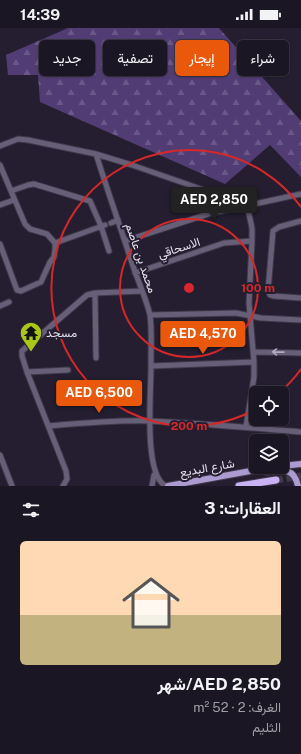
<!DOCTYPE html>
<html lang="ar">
<meta charset="utf-8">
<style>
:root{--surface:#1b1624;--page:#282331;--text:#f1f3f6;--muted:#a09fa6;--line:#393541;--accent:#ea580c}
body{margin:0;font-family:"Public Sans",Vazirmatn,sans-serif;background:var(--page);color:var(--text);direction:rtl;height:100vh;display:flex;flex-direction:column;font-size:15px;white-space:nowrap}
*{box-sizing:border-box;margin:0}
p{font-size:13px;color:var(--muted)}
.icon{flex:none;width:22px;height:22px;fill:none;stroke:currentColor;stroke-width:2;stroke-linecap:round;stroke-linejoin:round}
.map{position:relative;height:458px;overflow:hidden;direction:ltr}
.drawer{display:flex;flex-direction:column;background:var(--surface);flex:1}
.drawer>*{flex:none}
.guide{position:absolute;left:12px;top:12px;width:277px;height:36px;direction:rtl;display:flex;gap:8px}
.controls{position:absolute;left:249px;top:358px;display:grid;gap:8px}
.controls a{display:grid;place-items:center;width:40px;height:40px;border-radius:6px;background:var(--surface);box-shadow:0 1px 3px #0004,0 0 0 1px var(--line);font-size:20px}
.price{position:absolute;translate:-50% -34px;padding:0 9px;border-radius:4px;background:var(--accent);color:#fff;font-size:13px;line-height:26px;filter:drop-shadow(0 1px 2px #0008)}
.price::after{content:'';position:absolute;left:50%;top:24px;width:12px;height:9px;margin-left:-6px;background:inherit;clip-path:polygon(0 0,100% 0,50% 100%)}
.price.selected{background:#222;color:#fff}
ul{padding:0;list-style:none}
li{display:grid;align-content:center;gap:8px;height:212px;padding:0 20px}
li+li{border-top:1px solid var(--line)}
li span{display:grid;place-items:center;height:124px;border-radius:6px;color:#555}
li>.icon{margin-inline-start:auto}
span .icon{width:72px;height:72px;fill:#fffc;stroke-width:1}
li b{font-size:17px}
h2{display:flex;justify-content:space-between;align-items:center;height:48px;padding:0 20px;font-size:17px}
.pill{padding:0 14px;border-radius:6px;background:var(--surface);box-shadow:0 1px 3px #0004,0 0 0 1px var(--line);font-size:14px;line-height:36px}
.pill.selected{background:var(--accent);color:#fff}
.status{display:flex;justify-content:space-between;align-items:center;height:28px;padding:0 20px;background:var(--surface);direction:ltr}
.status svg{height:11px;fill:currentColor}
.map>svg:first-child{display:block}
</style>
<div class="status"><b>14:39</b><svg viewBox="0 0 49 12"><path d="M0 12V9h3v3zM5 12V6h3v6zM10 12V3h3v9zM15 12V0h3v12zM26 1h20v11H26zM47 4h2v5h-2z"/></svg></div>
<div class="map">
<svg width="301" height="458" viewBox="0 0 301 458">
<defs>
<pattern id="forest-firs" width="22" height="20" patternUnits="userSpaceOnUse"><rect width="22" height="20" fill="#513d74"/><path d="M5 1l3.5 6h-7zM16 11l3.5 6h-7z" fill="#6a5988"/></pattern>
</defs>
<rect width="100%" height="100%" fill="#241e30"/>
<!-- forest -->
<path fill="url(#forest-firs)" d="M68,0h151l82,93v56l-31,-32 -45,39 -185,-82 -2,-27h-30l-2,-20z"/>
<g fill="none" stroke-linecap="round" stroke-linejoin="round">
<!-- highway-tunnel -->
<path stroke="#403b4c" stroke-width="7" stroke-dasharray="7 3.5" stroke-linecap="butt" d="M276,452l25,-4"/>
<!-- minor casing -->
<g stroke="#3f394a" stroke-width="7">
<path id="minor" d="M0,118l18,-7 10,1 68,14 36,11 115,40 5,23v13l-3,62 5,59v15l-8,50
M96,126c12,38 25,75 37,112 5,15 14,35 17,49 2,15 1,31 1,46 1,24 -9,114 15,125
M0,137l11,26
M0,177l14,-5
M301,193l-22,6 -6,4 -5,60 2,4 3,1 28,2
M111,195l7,-3
M125,213l83,-27 93,-20
M55,215l50,-18
M0,216l17,46 4,1 20,-9 9,-20 4,-5 1,-8v-6l-8,-9 -17,-5 -5,-5 -14,-33 17,-6 6,-1 56,17 11,25 8,25
M135,245l89,-30 28,-2
M95,265l1,65
M0,278l9,-4
M150,287l86,-2 25,5 40,2
M254,324l47,1
M151,338l103,-4
M27,344l41,-2
M49,398c34,-3 67,-6 100,-5 51,2 102,7 152,11
M0,427l12,31
M63,458l4,-7 -1,-8 -39,-99 -5,-16v-5l65,-56 8,-2 47,-2
M152,458l2,-11"/>
</g>
<!-- major casing -->
<g stroke="#3f394a" stroke-width="8">
<path id="major" d="M282,438l19,-2
M267,444c15,-2 27,-5 31,14
M168,458l105,-19"/>
</g>
<!-- highway casing -->
<g stroke="#3f394a" stroke-width="9">
<path id="highway" d="M239,458l37,-6"/>
</g>
<!-- minor -->
<use href="#minor" stroke="#675e78" stroke-width="5"/>
<!-- major -->
<use href="#major" stroke="#ac9bd0" stroke-width="6"/>
<!-- highway -->
<use href="#highway" stroke="#c8b2f3" stroke-width="7"/>
</g>
<!-- one-way arrows -->
<defs><path id="oneway-shaft" d="M-6 0H5M1.5-3L5.5 0L1.5 3" fill="none" stroke-width="1.6" stroke-linecap="round" stroke-linejoin="round"/></defs>
<use stroke="#b1abbd" href="#oneway-shaft" transform="translate(278 324) rotate(-179)"/>
<!-- distance rings -->
<g fill="none" stroke="#d62828" stroke-width="2">
<circle cx="189" cy="260" r="69"/>
<path d="M301 341A138 138 0 0 1 279 365M256 381A138 138 0 1 1 301 179"/>
</g>
<!-- icons -->
<defs>
<g id="temple-pin" transform="scale(1.15)"><path d="M0 17L-7.5 6A9.5 9.5 0 1 1 7.5 6Z" fill="#aac717" stroke="#241e30"/><path d="M0-6L5-2H3V0L6.5 2.5H4V6H1.5V3h-3V6H-4V2.5H-6.5L-3 0V-2H-5Z" fill="#111"/></g>
</defs>
<g fill-rule="evenodd">
<use href="#temple-pin" x="31" y="305"/>
</g>
<g text-anchor="middle" dominant-baseline="central" stroke-width="4" stroke-linejoin="round" paint-order="stroke">
<!-- street labels -->
<g font-size="12" fill="#e2dfeb" stroke="#241e30">
<text transform="translate(179 220) rotate(-18)">الاسحاقي</text>
<text transform="translate(141 230) rotate(71)">محمد بن عاصم</text>
<text transform="translate(207 440) rotate(-10)">شارع البديع</text>
</g>
<!-- poi labels -->
<g font-size="12" fill="#e2dfeb" stroke="#241e30" text-anchor="start">
<text x="46" y="305">مسجد</text>
</g>
</g>
<circle cx="189" cy="260" r="6" fill="#d62828" stroke="#241e30" stroke-width="2"/>
<g font-size="12" text-anchor="middle" font-weight="bold" fill="#d62828" stroke="#241e30" stroke-width="4" stroke-linejoin="round" paint-order="stroke">
<text x="258" y="264">100 m</text>
<text x="189" y="402">200 m</text>
</g>
</svg>
<div class="controls">
<a><svg class="icon" aria-label="locate" viewBox="0 0 24 24"><circle cx="12" cy="12" r="6"/><path d="M12 2v4M12 18v4M2 12h4M18 12h4"/></svg></a>
<a><svg class="icon" aria-label="layers" viewBox="0 0 24 24"><path d="M12 4l9 5-9 5-9-5zM3 14l9 5 9-5"/></svg></a>
</div>
<b class="price selected" style="left:214px;top:193px">AED 2,850</b>
<b class="price" style="left:203px;top:327px">AED 4,570</b>
<b class="price" style="left:99px;top:386px">AED 6,500</b>
<div class="guide">
<a class="pill">شراء</a>
<a class="pill selected">إيجار</a>
<a class="pill">تصفية</a>
<a class="pill">جديد</a>
</div>
</div>
<section class="drawer">
<h2>العقارات: 3<svg class="icon" aria-label="filters" viewBox="0 0 24 24"><path d="M4 7h16M4 17h16"/><circle cx="9" cy="7" r="2"/><circle cx="15" cy="17" r="2"/></svg></h2>
<ul>
<li><span style="background:linear-gradient(#ffd9b3 60%,#c2b280 0)"><svg class="icon" aria-label="home" viewBox="0 0 24 24"><path d="M3 11l9-7 9 7M6 9v11h12V9"/></svg></span><div><b>AED 2,850/شهر</b><p>الغرف: 2 · 52 m²</p><p>الثليم</p></div></li>
</ul>
</section>
